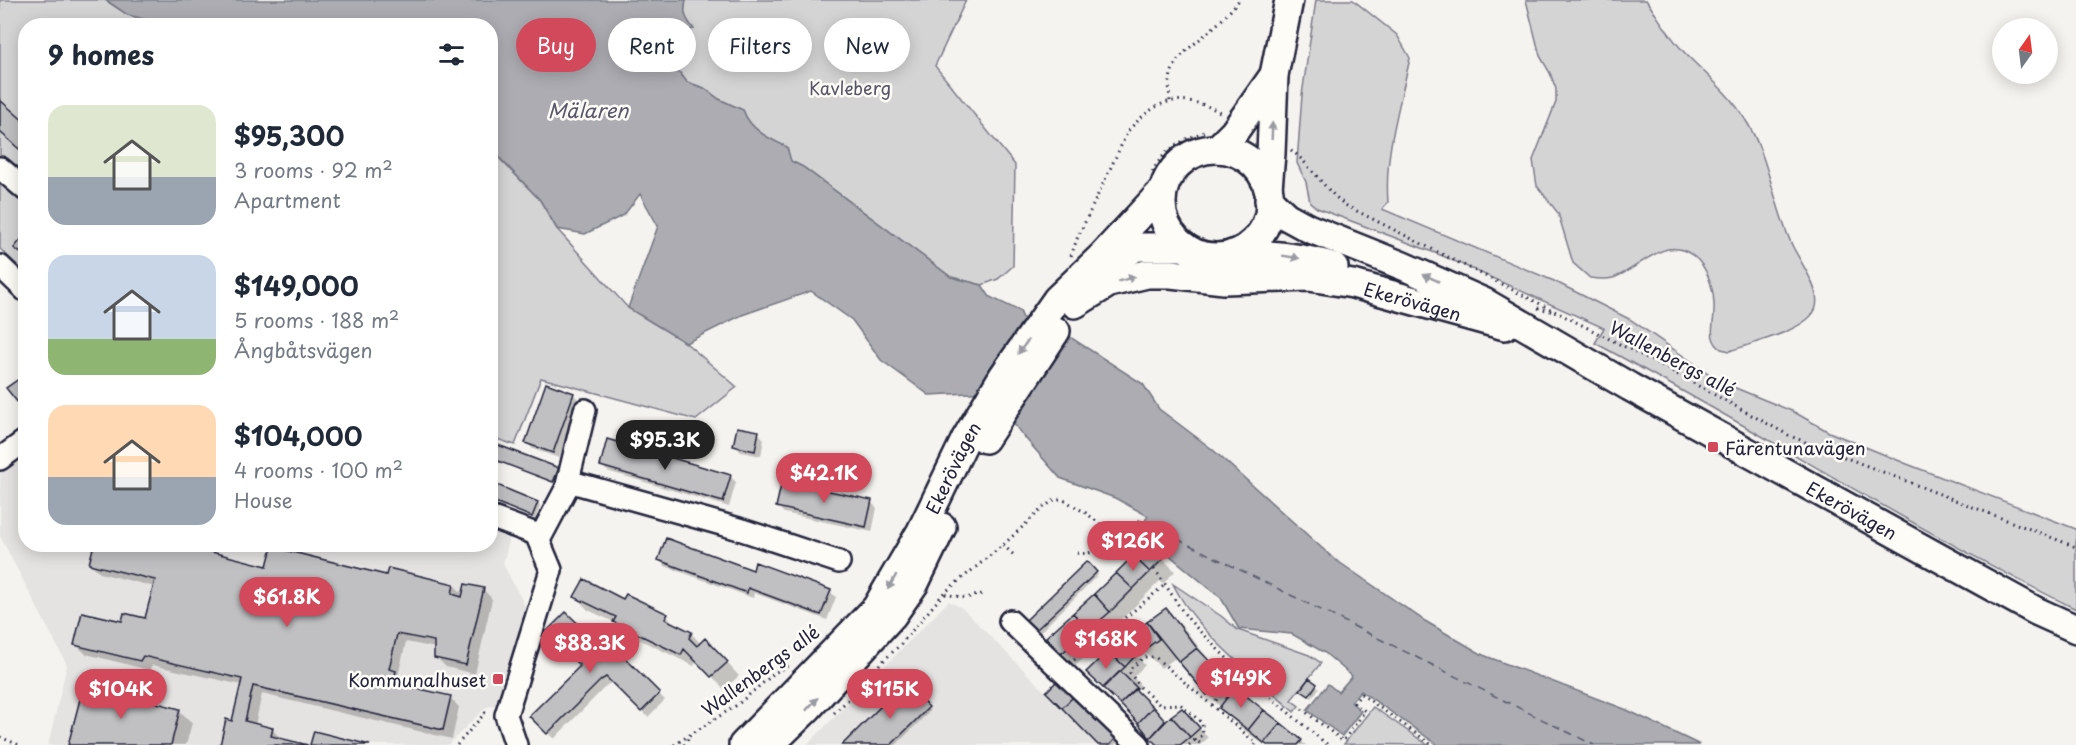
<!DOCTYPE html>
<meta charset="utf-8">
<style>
:root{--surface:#fff;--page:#f2f2f3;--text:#1f2937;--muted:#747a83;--accent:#d1495b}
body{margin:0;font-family:"Playpen Sans",sans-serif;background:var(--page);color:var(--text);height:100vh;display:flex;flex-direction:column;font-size:22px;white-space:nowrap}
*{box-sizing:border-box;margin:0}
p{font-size:20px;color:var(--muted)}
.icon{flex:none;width:33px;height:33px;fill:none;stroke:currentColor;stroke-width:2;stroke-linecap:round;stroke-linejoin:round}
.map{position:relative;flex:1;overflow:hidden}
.drawer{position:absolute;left:18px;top:18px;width:480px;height:534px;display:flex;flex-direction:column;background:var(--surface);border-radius:24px;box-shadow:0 3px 15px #0003}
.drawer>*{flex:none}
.guide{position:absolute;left:516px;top:18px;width:570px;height:54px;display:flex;gap:12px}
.needle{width:39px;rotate:14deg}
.buttons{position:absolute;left:1992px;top:18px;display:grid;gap:12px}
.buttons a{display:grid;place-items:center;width:66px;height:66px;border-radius:50%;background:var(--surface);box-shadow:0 3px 15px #0003;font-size:30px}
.price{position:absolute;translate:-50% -51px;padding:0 14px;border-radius:21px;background:var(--accent);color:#fff;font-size:20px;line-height:39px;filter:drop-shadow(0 2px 3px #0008)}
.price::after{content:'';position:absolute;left:50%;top:36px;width:18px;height:14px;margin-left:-9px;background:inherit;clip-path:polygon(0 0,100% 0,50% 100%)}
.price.on{background:#222;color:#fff}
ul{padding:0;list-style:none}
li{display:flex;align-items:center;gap:18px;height:150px;padding:0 30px}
li span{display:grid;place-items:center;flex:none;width:168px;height:120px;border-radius:18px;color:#555}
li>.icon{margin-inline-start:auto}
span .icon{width:72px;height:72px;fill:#fffc;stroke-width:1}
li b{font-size:26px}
h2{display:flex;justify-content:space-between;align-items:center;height:72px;padding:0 30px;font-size:26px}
.tag{padding:0 21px;border-radius:27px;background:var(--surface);box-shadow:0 3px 15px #0003;font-size:21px;line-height:54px}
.tag.on{background:var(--accent);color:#fff}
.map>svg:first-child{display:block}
</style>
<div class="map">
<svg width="2076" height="745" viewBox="0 0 2076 745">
<rect width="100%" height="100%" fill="#f4f3ef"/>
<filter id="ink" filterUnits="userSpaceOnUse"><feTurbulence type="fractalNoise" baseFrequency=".0167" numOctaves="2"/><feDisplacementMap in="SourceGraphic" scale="12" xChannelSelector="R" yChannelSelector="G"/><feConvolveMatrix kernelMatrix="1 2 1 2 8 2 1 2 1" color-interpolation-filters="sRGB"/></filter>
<g filter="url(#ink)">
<!-- built -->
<path fill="#e4e3e2" d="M25,452l1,92h464l1,-23 21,8 -9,35 23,44 -27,96 -13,3 -38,38h-400l19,-80 -67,-129v-65z
M949,601l14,8 135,136h-291z"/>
<!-- green -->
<path fill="#d5d4d5" stroke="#7c7b88" stroke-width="1.5" d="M0,0h105l23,15 38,10 -140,1 -1,246 -25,-23z
M686,0h280l-31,66 80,99 -2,101 -15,13 -16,6 -31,-8 -148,-110 -13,-6 -3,-14c-18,-8 -37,-17 -44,-37l-24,-11 -15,-11 -17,-6 -11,-14 -11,-26 6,-8 9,-3c5,-13 3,-18 6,-31z
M1316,0h37l44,35 13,23c-10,47 -26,96 -22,144l-6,7 172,72 77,39 90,62 73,30 35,20 78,32 169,65v80c-165,-81 -319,-180 -481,-266l9,-15 -161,-72 -126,-48 -7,-6 -4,-20 -9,-19 5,-68z
M1526,0h120c12,17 23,36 38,52 20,21 45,41 61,67 25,39 28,87 48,128 8,16 30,46 22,63 -10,21 -64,33 -85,41l-9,-2c-14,-11 -7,-23 -7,-38 1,-17 -4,-38 -16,-51 -31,-31 -56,9 -85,18 -7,2 -16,1 -23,0l-17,-15 -15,-50 -21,-27 -4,-26 23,-58v-13l-6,-16 -10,-17z
M490,149l50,51 17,29 71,79 58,35 51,44 -41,33 -155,-42 -26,67 -24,-8z
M1173,584l48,32 17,14 71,25 12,8 -30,37 8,6 -5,6c-40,-37 -97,-79 -121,-128z
M1373,707l55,38h1l-85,-1z"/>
<!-- water -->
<path fill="#acacb2" stroke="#757582" stroke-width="1.5" d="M106,0h580c-3,13 -1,18 8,29l-23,5 -6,9 3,7 13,8 -5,10 11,14 17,6 15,11 24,11c7,20 27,29 44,37l4,14 12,6 148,110 31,8 8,12 30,14 13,31 34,-7 76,49 16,25 53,40 121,109 92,63 58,34 144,55 73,35h-262l-77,-54 -10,11 10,9 -19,25 -35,-26 21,-26 10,8 14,-16 -27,-23 -33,-19 -53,-5 -18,-31 -82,-68 9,-14 -33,-18 -55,-20 -40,-46 -30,-40 -61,3 -48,-35 -29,-40 -41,-29 -69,24 -56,28 -58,-35 30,-82 -18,-32 -16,21 -39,19 -28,-5 -17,-29 -49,-51 -1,-123 -324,-1 -38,-10z"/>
<!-- shadow -->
<path fill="#0003" d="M26,375v32l-1,1 -6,-6z
M573,394l6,6 -20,58 -26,-9 -6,-6z
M758,433l6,6 -3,17 -20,-4 -6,-6z
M490,446l68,23 3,2 -5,12 -66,-24z
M601,465l129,11 6,6 -7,25 -122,-36z
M490,484l48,19 2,3 -5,13 -45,-18z
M871,502l6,6 -5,24 -88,-19 -6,-6z
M1147,543l28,28 -12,13 -3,-3 -41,41 2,3 -46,41 -27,-29 47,-42z
M659,560l95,12 76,19 6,6 -9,23 -73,-27 -1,5 -88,-32z
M1087,563l11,12 -58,57 -12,-12z
M91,564l177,3 120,10 66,8 10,10 19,-6 9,10 -17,75 -29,-7 -10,-10v-9l-30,-6 -8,34 6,6 -1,5 47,11 9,9 -7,32 -190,-45 -7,31 17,4 9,10 21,6h-81l12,-22 9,-38 -90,-20 -3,5 -63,-16 -10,-9 47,-22 24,-3 8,-33 -55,-14z
M576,597l48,4 43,15 11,11 13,6 10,11 16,8 22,24 -15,13 -27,-29 -3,6 -66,-32 -12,-11 -28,-13z
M1166,610l18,18 34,44 16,16 72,57h-42l-25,-19 -18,-18 -44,-51 -16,11 -18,-18 -11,-15z
M1120,641l25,24 -12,12 8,9 -4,4 28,32 26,-3 17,19 -8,7h-41l-21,-23 -49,-50z
M607,642l58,58 -17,17 -35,-35 -6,3 -53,54 -23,-23z
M1057,683l61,59 -3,3h-15z
M904,685l26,26 -34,34h-52z
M1316,685l3,3 -7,10 -8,-6z
M179,710l13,13 -6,22h-117z"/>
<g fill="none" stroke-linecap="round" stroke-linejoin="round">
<!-- ferry -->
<path stroke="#59596b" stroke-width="1.5" stroke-dasharray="8 6" stroke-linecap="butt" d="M1139,520l455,225"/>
</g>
<!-- building -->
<path fill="#c0bfc2" stroke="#22223b" stroke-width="1.5" d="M0,100l26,23v32l-26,-23z
M23,237l3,1v19l-12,-9z
M26,374v23l-8,6 -12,-15z
M546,383l28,10 -21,60 -28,-10z
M737,427l22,4 -4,20 -22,-5z
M607,439l124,36 -8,27 -123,-36z
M490,442l69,26 -6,14 -63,-24z
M782,481l90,19 -6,27 -90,-20z
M490,482l48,20 -6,15 -42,-17z
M666,538l87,32 2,-8 76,28 -10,25 -73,-27 -1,5 -89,-33z
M1147,541l17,17 -14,14 -17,-16z
M94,544h86l87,22 5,-19 114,28 2,-7 66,16 -2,10 10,3 3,-13 19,4 -18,77 -32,-7v-17l-37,-7 -8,35 7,2 -3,12 58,13 -8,34 -190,-44 -8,35 28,7 -2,8 37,9h-88l6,-26 6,2 10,-42 -99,-23 -3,5 -66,-16 8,-33 40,9 2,-8 21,5 10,-38 -66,-16z
M1133,556l17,16 -17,17 -17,-16z
M1087,561l10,11 -61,58 -10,-10z
M1116,573l17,16 -23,23 -16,-18z
M584,579l39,20 3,-5 42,20 -3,5 27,13 -3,6 8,8 8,-8 23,24 -17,15 -27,-28 -3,6 -68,-33 3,-5 -42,-20z
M1094,594l16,18 -21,18 -16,-17z
M1166,608l31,40 -18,14 -32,-40z
M566,612l35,34 6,-6 53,53 -19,19 -35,-35 -5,3 -54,54 -18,-18 51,-50 -34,-34z
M1073,613l16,17 -28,24 -15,-17z
M1147,622l12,17 -17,12 -12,-17z
M1120,639l16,16 -11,12 -17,-16z
M1197,648l27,28 -17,19 -28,-33z
M1108,651l17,16 -22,21 -17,-16z
M1120,671l17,17 -17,16 -17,-16z
M1309,678l8,6 -8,12 -9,-6z
M1057,681l16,16 -11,11 -16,-16z
M904,683l25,24 -38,38h-49z
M84,684l96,25 -9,36h-103z
M1235,687l29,23 -16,20 -29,-22z
M1135,689l18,18 -15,16 -18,-19z
M1074,696l42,42 -6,7h-12l-36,-37z
M1153,707l12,14 -15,17 -12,-15z
M1182,708l18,20 -10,9 -19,-21z
M1264,710l17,13 -17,20 -16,-13z
M1171,716l19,21 -10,8h-23l-7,-7z
M1281,723l21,17 -4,5h-31l-3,-2z
M314,731l56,14h-60z"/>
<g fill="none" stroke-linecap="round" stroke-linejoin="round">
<!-- minor casing -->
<g stroke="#22223b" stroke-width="26">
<path id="minor" d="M0,168l26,22
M0,266l26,25
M0,459l26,-19
M568,481l171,48 100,33
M490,517l46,17 15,36 -45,145 10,30
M539,540l27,-51 19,-79
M1010,621l129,124"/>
</g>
<!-- major casing -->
<g stroke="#22223b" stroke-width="32">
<g id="major">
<path d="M1217,149l17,-17 40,-57"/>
<circle cx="1216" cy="203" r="54"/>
<path d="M1268,188l3,-34 3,-79 15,-75"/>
<path id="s1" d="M1269,200l17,16 22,12 95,38 81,36 146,85 306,169 100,55 40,18"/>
<path d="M1233,254c35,0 68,2 101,13"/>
<path d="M1105,267l31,-20h49"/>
<path id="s2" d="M1075,304l34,-21 38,-9h24l53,6 85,-3 44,7 152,42"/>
<path d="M985,439l71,-108"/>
<path id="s3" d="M743,745l133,-137 45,-77 45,-93 37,-62 54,-77 45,-43 61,-66"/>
<path d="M770,745l39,-38 83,-91 23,-33 27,-56"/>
</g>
</g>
<!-- path -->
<path stroke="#22223b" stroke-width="3" stroke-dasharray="1.5 4.5" stroke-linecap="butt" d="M1170,101c-4,-37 10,-45 36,-67 12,-10 24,-22 33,-34
M1291,150c22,17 33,40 56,56l304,154 139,76 286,111
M1152,172c12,-22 29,-32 52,-40
M1071,256l6,-17 51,-108c30,-34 53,-39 94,-18
M1538,308l17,4
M1003,545l13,12
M1077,553c22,4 47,-19 62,-33
M1154,569c14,17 23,37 37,53 42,45 89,84 137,123
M945,594l21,4 16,-4
M1074,660l92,-76
M1212,705l29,-33
M1302,709l41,32 22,-30 -11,-8 7,-9 71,51
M834,713l33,-31 12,-17 21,-20 44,-52 59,-48 41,-38 12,-8 8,1 22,13 49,38
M0,737l19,8
M1195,740l8,-5 -1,-12 -22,-19 -20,1 -20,-18 -10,-14v-4l14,-12h11l101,86 -1,2
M457,745l28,-32 4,1
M674,745l63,-40 39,-33 15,-7
M684,745l5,-7
M1189,745l6,-5 8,5"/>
<!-- minor -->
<use href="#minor" stroke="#fdfcf7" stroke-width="21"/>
<!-- major -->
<use href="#major" stroke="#fdfcf7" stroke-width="27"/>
</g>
<!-- one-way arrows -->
<defs><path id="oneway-solid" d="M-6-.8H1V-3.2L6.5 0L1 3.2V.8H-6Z" transform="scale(1.5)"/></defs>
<g fill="#9a9aa2">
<use href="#oneway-solid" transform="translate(1272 131) rotate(-88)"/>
<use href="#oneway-solid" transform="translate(1291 257) rotate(9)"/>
<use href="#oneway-solid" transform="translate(1431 278) rotate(-156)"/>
<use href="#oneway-solid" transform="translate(1127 279) rotate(-15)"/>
<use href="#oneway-solid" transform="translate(1023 347) rotate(126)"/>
<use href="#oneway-solid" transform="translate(892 582) rotate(120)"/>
<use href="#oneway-solid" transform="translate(812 704) rotate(-47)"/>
</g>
</g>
<!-- markers -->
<g fill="#d1495b" stroke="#fdfcf7" stroke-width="2">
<rect x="1707" y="441" width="12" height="12" rx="3"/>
<rect x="492" y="673" width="12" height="12" rx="3"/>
</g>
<g text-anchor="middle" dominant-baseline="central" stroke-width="5" stroke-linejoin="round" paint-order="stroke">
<!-- park labels -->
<g font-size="18" fill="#585769" stroke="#fdfcf7">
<text x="850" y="87">Kavleberg</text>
</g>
<!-- street labels -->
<g font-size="18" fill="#22223b" stroke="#fdfcf7">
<text stroke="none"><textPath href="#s2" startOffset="348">Ekerövägen</textPath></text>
<text transform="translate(1673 358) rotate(28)">Wallenbergs allé</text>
<text stroke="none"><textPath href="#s3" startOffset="351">Ekerövägen</textPath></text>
<text stroke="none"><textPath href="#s1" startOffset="662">Ekerövägen</textPath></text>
<text transform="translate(760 670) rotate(-36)">Wallenbergs allé</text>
</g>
<!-- poi labels -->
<g font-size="18" fill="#22223b" stroke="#fdfcf7" text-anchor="start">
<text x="1725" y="447">Färentunavägen</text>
<text x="486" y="679" text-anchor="end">Kommunalhuset</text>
</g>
<!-- water labels -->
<g font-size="20" font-style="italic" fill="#59596b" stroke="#fdfcf7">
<text x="588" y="110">Mälaren</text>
</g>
</g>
</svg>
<div class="buttons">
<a><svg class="needle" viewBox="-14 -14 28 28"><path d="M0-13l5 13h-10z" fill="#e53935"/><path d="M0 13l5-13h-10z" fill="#747a83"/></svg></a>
</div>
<b class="price on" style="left:665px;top:471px">$95.3K</b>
<b class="price" style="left:824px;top:504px">$42.1K</b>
<b class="price" style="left:1133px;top:572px">$126K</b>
<b class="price" style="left:287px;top:628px">$61.8K</b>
<b class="price" style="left:1106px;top:670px">$168K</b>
<b class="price" style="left:590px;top:674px">$88.3K</b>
<b class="price" style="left:1241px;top:709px">$149K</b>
<b class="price" style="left:121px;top:720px">$104K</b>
<b class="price" style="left:890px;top:720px">$115K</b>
<div class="guide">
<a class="tag on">Buy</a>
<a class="tag">Rent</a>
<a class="tag">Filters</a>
<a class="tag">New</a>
</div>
<section class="drawer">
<h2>9 homes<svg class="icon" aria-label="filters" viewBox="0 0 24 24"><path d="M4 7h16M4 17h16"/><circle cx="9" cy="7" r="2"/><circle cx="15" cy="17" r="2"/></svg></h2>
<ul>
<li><span style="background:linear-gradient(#dfe7d0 60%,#9aa5b1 0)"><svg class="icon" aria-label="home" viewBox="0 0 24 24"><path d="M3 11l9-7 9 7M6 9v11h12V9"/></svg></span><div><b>$95,300</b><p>3 rooms · 92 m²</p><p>Apartment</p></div></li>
<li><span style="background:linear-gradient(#c9d6e8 70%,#8fb573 0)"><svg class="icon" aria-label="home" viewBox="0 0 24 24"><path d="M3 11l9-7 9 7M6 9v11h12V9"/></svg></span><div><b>$149,000</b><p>5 rooms · 188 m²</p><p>Ångbåtsvägen</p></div></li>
<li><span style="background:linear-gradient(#ffd9b3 60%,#9aa5b1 0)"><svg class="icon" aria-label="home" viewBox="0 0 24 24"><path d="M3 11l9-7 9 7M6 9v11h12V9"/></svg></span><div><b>$104,000</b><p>4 rooms · 100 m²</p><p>House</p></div></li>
</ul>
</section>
</div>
